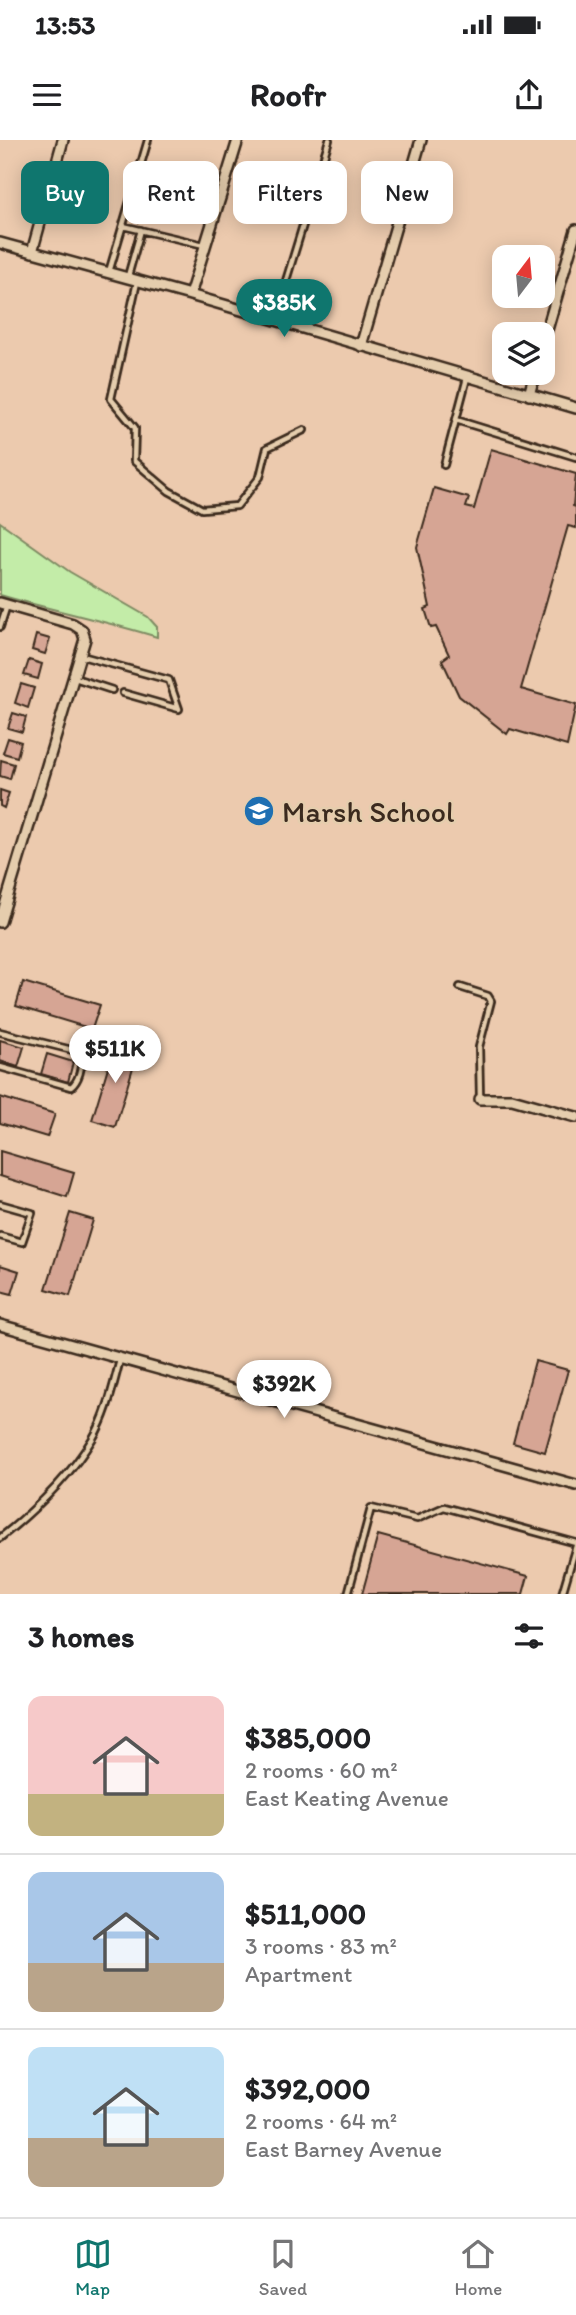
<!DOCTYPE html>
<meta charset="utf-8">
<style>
:root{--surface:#fff;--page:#f2f2f2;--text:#202124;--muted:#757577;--line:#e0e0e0;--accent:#0f766e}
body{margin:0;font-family:Itim,sans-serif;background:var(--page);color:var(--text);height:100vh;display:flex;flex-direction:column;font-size:26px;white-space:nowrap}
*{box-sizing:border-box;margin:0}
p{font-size:23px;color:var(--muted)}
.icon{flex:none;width:38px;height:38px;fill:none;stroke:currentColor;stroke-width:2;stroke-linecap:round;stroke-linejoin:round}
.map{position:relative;height:1454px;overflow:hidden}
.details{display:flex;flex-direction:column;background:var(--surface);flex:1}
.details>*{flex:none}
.hud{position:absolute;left:21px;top:21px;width:536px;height:63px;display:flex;gap:14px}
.needle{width:46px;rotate:16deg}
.fabs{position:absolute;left:492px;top:105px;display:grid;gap:14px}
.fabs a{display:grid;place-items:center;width:63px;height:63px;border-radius:14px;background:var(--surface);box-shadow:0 4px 18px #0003;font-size:35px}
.price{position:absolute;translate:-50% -60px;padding:0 16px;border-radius:24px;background:#fff;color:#222;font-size:23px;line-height:46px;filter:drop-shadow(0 2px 4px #0008)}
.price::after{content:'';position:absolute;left:50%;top:42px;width:21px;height:16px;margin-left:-10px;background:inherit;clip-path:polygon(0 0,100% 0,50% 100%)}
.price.on{background:var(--accent);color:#fff}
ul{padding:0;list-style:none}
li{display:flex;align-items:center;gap:21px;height:175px;padding:0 28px}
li+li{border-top:2px solid var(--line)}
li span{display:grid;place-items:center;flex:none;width:196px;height:140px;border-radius:14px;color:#555}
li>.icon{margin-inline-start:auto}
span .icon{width:84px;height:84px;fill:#fffc;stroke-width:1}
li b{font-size:30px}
h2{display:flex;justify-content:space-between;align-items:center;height:84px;padding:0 28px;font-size:30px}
.tag{padding:0 24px;border-radius:14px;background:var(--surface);box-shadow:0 4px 18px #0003;font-size:24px;line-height:63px}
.tag.on{background:var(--accent);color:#fff}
.status{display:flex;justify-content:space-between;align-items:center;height:49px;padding:0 35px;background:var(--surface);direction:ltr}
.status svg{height:19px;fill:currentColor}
header{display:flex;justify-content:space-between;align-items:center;height:91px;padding:0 28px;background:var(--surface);font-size:32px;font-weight:700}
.tab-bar{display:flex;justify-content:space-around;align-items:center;height:98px;border-top:2px solid var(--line);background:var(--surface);font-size:19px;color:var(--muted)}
.tab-bar a{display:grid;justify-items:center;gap:4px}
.tab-bar .on{color:var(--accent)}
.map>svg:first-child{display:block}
</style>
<div class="status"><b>13:53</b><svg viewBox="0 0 49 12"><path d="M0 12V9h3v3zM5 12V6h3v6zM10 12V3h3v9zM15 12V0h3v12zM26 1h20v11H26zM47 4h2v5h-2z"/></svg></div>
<header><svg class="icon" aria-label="menu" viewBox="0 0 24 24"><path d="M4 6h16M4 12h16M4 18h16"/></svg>Roofr<svg class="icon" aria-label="share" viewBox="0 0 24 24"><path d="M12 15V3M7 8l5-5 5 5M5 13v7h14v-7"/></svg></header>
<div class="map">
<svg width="576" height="1454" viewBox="0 0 576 1454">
<rect width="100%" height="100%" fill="#eccaae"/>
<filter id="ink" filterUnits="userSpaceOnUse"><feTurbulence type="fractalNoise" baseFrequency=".0143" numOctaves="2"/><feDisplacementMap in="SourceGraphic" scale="14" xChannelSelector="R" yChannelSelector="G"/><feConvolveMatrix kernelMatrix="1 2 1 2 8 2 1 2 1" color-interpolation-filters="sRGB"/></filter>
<g filter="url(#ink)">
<!-- green -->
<path fill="#c3eca8" stroke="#7f8b63" stroke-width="2" d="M0,382l70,50 78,45 9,10v10c-52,-16 -105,-27 -157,-42z"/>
<!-- building -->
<path fill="#d6a594" stroke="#3b2a1e" stroke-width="2" d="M491,309l85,25 -3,32 3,1v21l-8,-2 -47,163 55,16 -9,41 -57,-17 -3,5 -48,-38 -17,-36 7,-5 -13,-28 -5,1 -6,-19 5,-2 -13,-60 17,-59 35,10 -3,9 8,2z
M36,495l14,4 -5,15 -13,-4z
M29,520l13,4 -4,15 -14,-4z
M21,544l13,4 -6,20 -13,-5z
M13,573l13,4 -4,15 -14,-4z
M8,598l13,4 -4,15 -14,-4z
M1,620l13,4 -4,15 -10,-3z
M0,650l9,3 -5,15 -4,-2z
M23,842l77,23 -8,24 -76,-23z
M0,900l24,7 -6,20 -18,-6z
M115,904l23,7 -23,76 -23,-7z
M47,914l26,8 -5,20 -27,-8z
M0,957l55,17 -8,23 -47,-14z
M0,1011l74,22 -7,24 -67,-21z
M70,1073l23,7 -23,76 -24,-7z
M0,1125l19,6 -7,23 -12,-3z
M535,1221l33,9 -23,82 -32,-9z
M378,1395l150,41 -5,18h-161z"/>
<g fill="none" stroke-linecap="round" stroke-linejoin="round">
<!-- lane casing -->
<g stroke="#3b2a1e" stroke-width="10">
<path id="lane" d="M123,86l81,19
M109,132l39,-132
M128,136l13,-46
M137,142l-26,117 24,29 -1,33 35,30 33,18 35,-3 23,-29 7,-29 37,-18
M274,180l55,-180
M456,280l120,37
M444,325l23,-87
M0,487l7,-22
M82,516l87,24 10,29 -56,-16
M75,538l37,12
M460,847l28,9 3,5 -12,46 1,51
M0,892l76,19 6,5c0,11 -3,25 -11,31l-71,-20
M0,1064l32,9 -10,29 -22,-6
M0,1398c34,-27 71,-63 93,-100 14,-23 20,-52 27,-78
M348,1454l23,-86 46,11 27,-12 132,36
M562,1454l14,-48"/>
</g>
<!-- street casing -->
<g stroke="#3b2a1e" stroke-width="14">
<path id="street" d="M0,103l190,52 386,113
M32,112l31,-112
M190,155l48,-155
M361,206l60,-206
M542,207l34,-117
M529,255l6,-22
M0,463l73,21 9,6 3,9 -85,283
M480,959h32l64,18
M0,1185l576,160"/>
</g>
<!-- lane -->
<use href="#lane" stroke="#e5cdad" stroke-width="4.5"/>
<!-- street -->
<use href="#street" stroke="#e5cdad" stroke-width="9"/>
</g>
</g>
<!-- icons -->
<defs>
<g id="school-disc" transform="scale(1.575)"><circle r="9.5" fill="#1f6fb2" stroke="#e5cdad"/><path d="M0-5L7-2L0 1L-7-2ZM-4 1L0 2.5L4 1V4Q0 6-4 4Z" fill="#fff"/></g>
</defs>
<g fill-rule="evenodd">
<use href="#school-disc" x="259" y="671"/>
</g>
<g text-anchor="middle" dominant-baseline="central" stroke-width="5" stroke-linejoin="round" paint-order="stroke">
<!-- poi labels -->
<g font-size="30" fill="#3b2a1e" stroke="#e5cdad" text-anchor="start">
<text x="282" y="671">Marsh School</text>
</g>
</g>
</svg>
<div class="fabs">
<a><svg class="needle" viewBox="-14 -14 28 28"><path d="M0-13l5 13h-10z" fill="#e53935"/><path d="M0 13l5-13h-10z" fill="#757577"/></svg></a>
<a><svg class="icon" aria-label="layers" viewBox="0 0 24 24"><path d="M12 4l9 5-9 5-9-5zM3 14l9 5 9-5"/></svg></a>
</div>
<b class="price on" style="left:284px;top:199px">$385K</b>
<b class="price" style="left:115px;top:945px">$511K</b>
<b class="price" style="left:284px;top:1280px">$392K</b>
<div class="hud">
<a class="tag on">Buy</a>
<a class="tag">Rent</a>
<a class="tag">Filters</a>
<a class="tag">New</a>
</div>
</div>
<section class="details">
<h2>3 homes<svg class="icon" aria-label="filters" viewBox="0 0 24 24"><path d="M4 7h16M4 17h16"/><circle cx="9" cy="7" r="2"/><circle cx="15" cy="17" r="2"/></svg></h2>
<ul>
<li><span style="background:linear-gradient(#f6c9c9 70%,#c2b280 0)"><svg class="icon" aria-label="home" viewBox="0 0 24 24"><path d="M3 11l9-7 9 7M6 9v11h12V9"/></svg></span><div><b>$385,000</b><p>2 rooms · 60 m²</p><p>East Keating Avenue</p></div></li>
<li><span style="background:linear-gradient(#a9c7e8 65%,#b9a48a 0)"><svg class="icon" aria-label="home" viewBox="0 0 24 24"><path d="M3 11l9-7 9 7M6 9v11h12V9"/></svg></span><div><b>$511,000</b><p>3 rooms · 83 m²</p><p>Apartment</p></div></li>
<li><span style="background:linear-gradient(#bfe0f5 65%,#b9a48a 0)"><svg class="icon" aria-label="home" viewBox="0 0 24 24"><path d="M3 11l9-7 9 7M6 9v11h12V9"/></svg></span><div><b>$392,000</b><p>2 rooms · 64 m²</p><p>East Barney Avenue</p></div></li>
</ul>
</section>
<nav class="tab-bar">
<a class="on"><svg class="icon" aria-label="map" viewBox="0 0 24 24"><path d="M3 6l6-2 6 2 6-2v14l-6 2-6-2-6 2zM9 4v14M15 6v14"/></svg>Map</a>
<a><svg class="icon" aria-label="saved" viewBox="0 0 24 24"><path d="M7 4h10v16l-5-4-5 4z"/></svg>Saved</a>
<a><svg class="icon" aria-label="home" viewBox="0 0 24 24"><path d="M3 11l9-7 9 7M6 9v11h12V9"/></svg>Home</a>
</nav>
